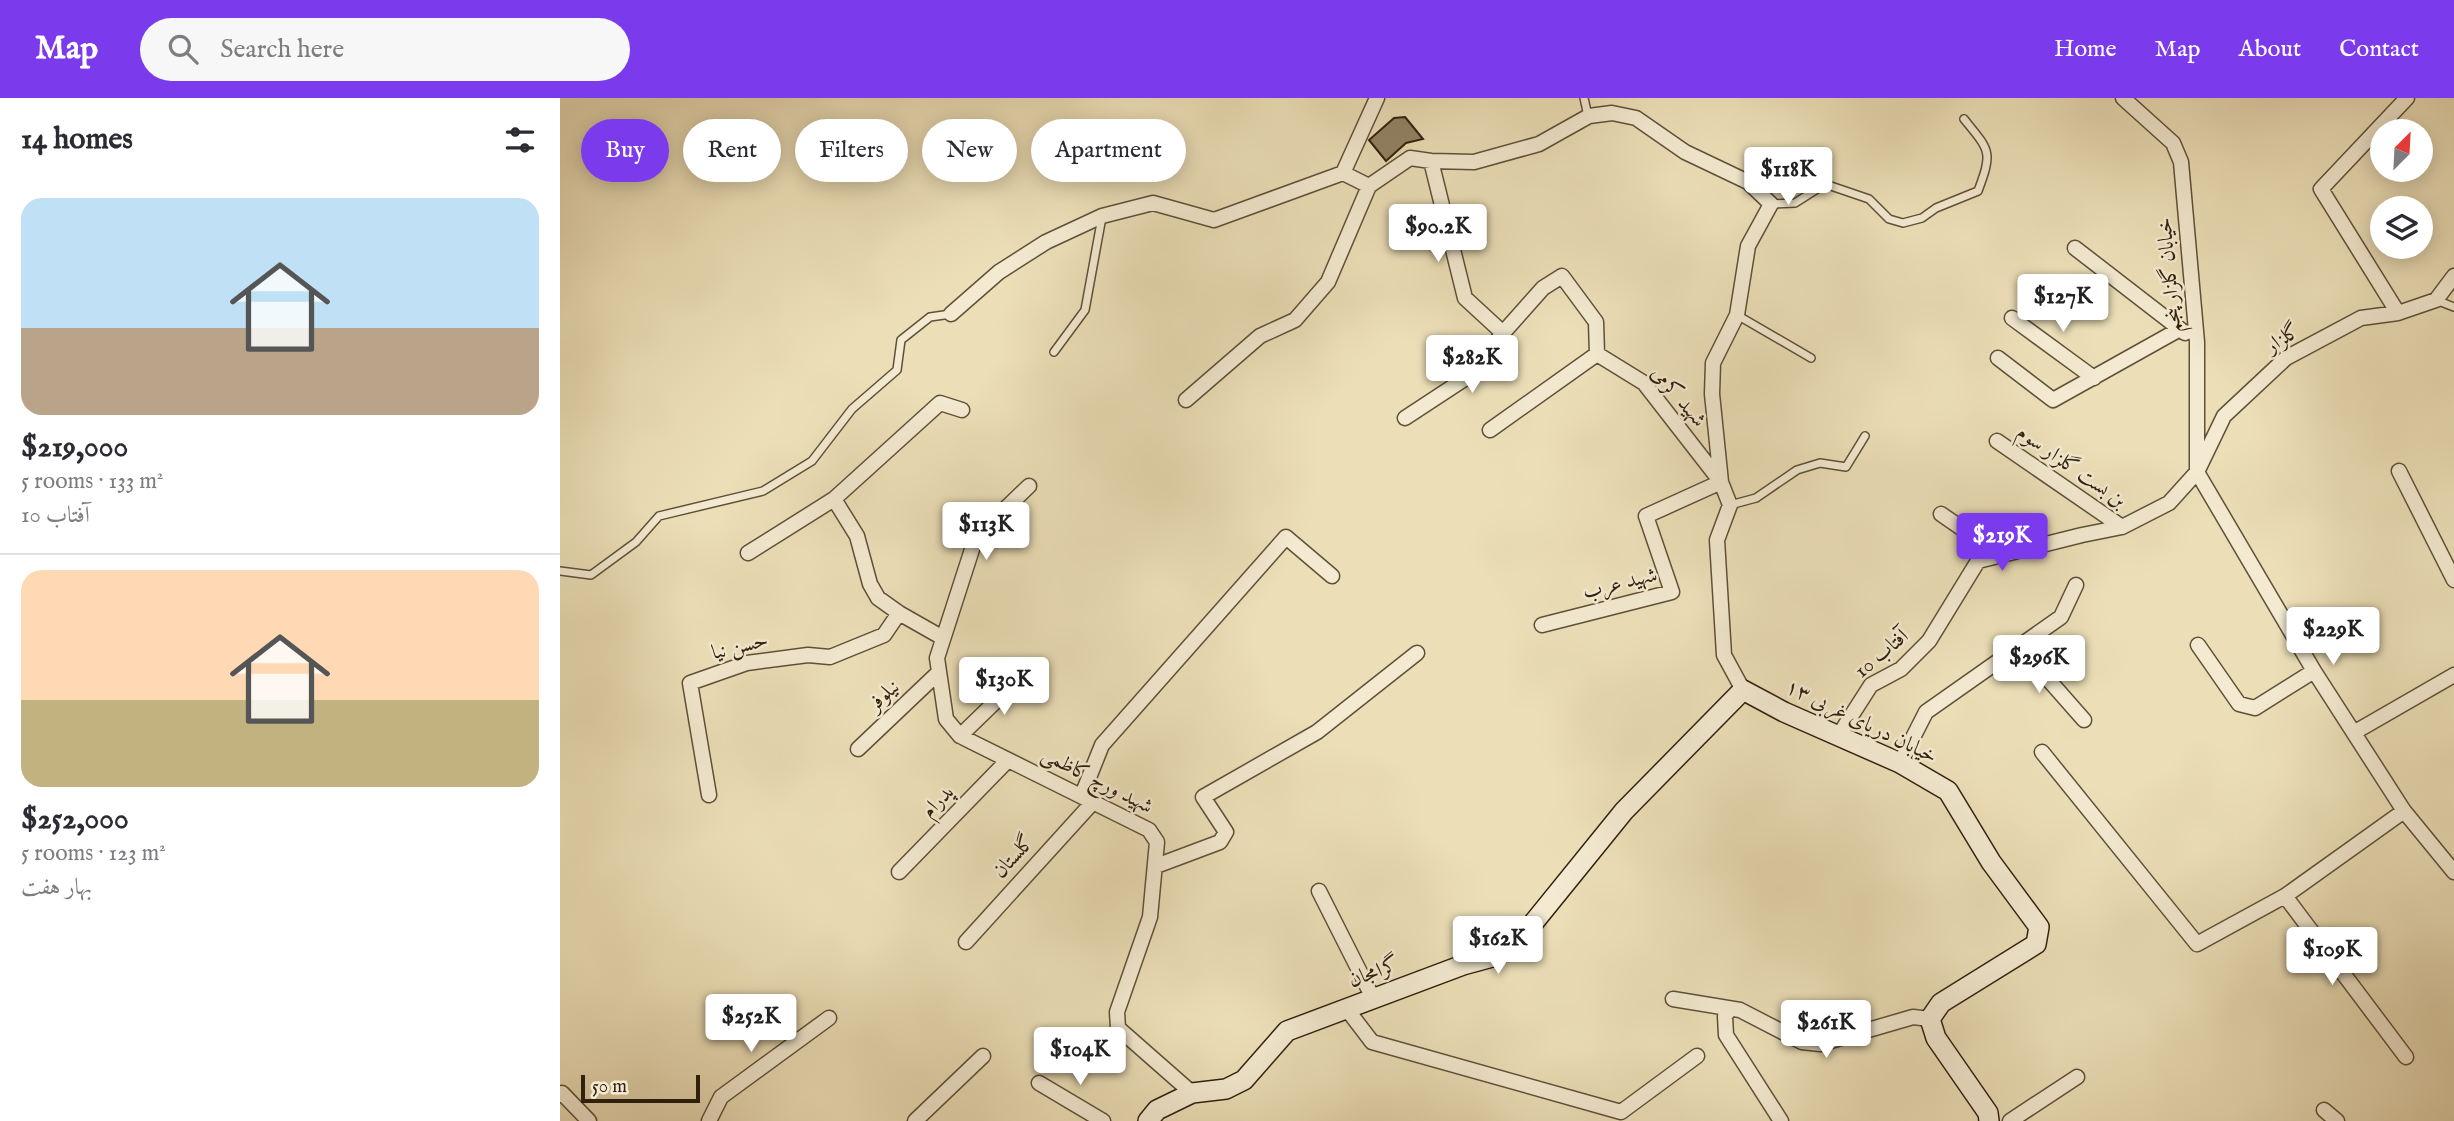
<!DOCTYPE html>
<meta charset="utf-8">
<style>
:root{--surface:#fff;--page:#f7f7f7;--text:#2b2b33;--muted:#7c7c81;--line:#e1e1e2;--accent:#7c3aed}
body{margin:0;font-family:"IM FELL English",Amiri,serif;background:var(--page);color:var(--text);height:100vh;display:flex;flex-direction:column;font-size:26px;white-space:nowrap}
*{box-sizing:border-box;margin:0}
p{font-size:23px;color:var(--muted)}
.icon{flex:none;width:38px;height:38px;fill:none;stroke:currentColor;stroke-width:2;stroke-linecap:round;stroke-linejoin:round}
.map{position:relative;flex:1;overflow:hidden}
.drawer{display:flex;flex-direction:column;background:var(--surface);width:560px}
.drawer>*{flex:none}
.hud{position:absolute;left:21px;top:21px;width:665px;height:63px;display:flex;gap:14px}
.needle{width:46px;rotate:24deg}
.tools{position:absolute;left:1810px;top:21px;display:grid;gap:14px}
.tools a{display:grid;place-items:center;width:63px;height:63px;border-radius:50%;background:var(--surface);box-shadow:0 4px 18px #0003;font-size:35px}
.scale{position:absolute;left:21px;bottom:18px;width:119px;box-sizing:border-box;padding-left:7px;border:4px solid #30200d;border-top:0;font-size:19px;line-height:24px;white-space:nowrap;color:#30200d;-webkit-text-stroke:5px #f3ead1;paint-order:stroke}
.price{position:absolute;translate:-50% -60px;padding:0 16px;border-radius:7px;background:#fff;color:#222;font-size:23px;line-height:46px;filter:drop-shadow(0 2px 4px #0008)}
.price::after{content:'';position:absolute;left:50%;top:42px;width:21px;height:16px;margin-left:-10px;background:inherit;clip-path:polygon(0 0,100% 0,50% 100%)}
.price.current{background:var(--accent);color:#fff}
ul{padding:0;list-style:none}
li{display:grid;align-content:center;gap:14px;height:371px;padding:0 21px}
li+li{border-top:2px solid var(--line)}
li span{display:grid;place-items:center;height:217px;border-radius:21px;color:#555}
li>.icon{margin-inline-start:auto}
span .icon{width:126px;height:126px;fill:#fffc;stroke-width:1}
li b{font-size:30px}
h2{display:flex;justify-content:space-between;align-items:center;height:84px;padding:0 21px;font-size:30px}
.tag{padding:0 24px;border-radius:32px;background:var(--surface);box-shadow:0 4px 18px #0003;font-size:24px;line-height:63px}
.tag.current{background:var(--accent);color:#fff}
header{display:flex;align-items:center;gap:42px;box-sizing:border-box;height:98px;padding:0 35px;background:var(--accent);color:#fff}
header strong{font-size:33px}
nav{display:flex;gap:38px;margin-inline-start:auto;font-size:24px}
.search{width:490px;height:63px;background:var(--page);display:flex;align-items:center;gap:18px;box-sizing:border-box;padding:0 24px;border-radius:38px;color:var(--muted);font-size:26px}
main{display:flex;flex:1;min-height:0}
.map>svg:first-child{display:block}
</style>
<header>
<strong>Map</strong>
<div class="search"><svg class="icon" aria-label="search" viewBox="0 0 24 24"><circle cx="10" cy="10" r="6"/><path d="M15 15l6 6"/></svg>Search here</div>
<nav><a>Home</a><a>Map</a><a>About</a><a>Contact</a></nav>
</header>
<main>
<section class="drawer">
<h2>14 homes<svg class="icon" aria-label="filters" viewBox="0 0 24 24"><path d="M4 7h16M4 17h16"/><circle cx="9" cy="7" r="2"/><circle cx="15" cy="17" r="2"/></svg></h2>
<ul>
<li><span style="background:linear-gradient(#bfe0f5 60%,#b9a48a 0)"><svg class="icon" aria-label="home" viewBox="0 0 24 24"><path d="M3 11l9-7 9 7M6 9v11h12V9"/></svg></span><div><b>$219,000</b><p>5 rooms · 133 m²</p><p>آفتاب 10</p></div></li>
<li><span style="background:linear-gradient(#ffd9b3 60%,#c2b280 0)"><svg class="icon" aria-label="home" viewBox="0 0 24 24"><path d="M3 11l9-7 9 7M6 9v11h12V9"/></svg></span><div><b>$252,000</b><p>5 rooms · 123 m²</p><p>بهار هفت</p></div></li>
</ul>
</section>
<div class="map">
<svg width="1894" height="1023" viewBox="0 0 1894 1023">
<rect width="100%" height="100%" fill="#ecdfb8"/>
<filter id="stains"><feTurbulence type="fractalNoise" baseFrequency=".00286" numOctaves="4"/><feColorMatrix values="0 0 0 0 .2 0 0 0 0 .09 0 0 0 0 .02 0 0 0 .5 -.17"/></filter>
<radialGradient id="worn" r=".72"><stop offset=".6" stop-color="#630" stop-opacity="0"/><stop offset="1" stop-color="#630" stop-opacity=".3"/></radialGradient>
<!-- building -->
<path fill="#928366" stroke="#30200d" stroke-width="2" d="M845,19l18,22 -17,4 -20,18 -17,-21 25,-22z"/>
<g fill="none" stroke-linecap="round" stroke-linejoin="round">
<!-- lane casing -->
<g stroke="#5f5038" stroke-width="10">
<path id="lane" d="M1024,0l4,18
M1211,106l24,-1 30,-19 44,15 20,20 14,4 19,-5 14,-10 42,-17c15,-40 12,-40 -14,-72
M1876,202l18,7
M1177,217l74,43
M494,254l31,-42 17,-93
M1170,407l26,-7 41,-28 23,-7 26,4 19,-31
M0,473l31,4 45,-33 23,-26 104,-25 49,-30 40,-52 45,-39 4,-30 29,-23 21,-3"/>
</g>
<!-- street casing -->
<g stroke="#5f5038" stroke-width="17">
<path id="street" d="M1563,0l50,45 8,19 16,180v130l117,199 90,140 50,61
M871,63l34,137 38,35
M783,75l34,-75
M1515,150l110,85
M1838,215l-77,-124 86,-91
M391,216l48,-42 47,-30 56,-26 51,-13 61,17 129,-47 26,13 41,-28 21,3 43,1 65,-18 50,-28 23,-3 24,5 49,34 63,30 23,22 -23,42 -11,69 -24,48 -1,31 9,88 9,23 -13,35 7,115 19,35
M1452,220l82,60
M1438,260l55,42 127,-71
M626,302l74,-64 35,-16 33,-38 41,-96
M845,320l64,-42 34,-43 40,-45 19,-12 34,46 1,32 47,29 77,99 -75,34 26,76 -130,33
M930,332l107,-76
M1437,343l125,86
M1839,373l55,109
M469,388l-53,51 -39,121 9,61 14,17 189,94 8,12 -7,75 -33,95 1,16 74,65
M274,401l23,37 13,48 8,14 21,15 44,25
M1381,416l39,27 -2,20
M188,455l86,-54 106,-96 22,7
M1638,547l41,59 16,4 59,-37
M1459,548l65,74
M1795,634l99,-57
M1279,637l32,-50 30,-16 28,-28 49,-80 104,-26 40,-8 47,-24 28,-31 27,-56 62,-58 75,-40 37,-5 38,-13 18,-24
M400,638l65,-63
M298,651l80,-76
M1482,654l155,192 88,-48 119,-85
M1340,665l26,-51 135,-95 15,-32
M149,697l-19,-112 57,-20 61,-8 22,2 54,-22 15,-22
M522,697l20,-50 184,-208 46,39
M596,768l64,-24 6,-10 -23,-35 114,-65 100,-79
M339,774l109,-112
M759,793l54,107
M1725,798l121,161
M406,844l128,-141
M1113,901l67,11 62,32 18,2 93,-27 17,2
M786,910l26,34 249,70 76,-56
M1169,912l-4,6 1,19 55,86
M479,985l64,38
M0,997l2,-2 27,28
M1764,1012l13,11
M149,1023l12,-24 108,-79
M355,1023l68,-65
M1450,1023l67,-44"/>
</g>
<!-- secondary casing -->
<g stroke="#30200d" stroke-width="22">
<path id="secondary" d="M588,1023l9,-11 35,-17 34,-4 18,-9 43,-49 176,-66 33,-9 21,-13 107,-132 119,-121 41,22 116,51 48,28 43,71 48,65 -3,17 -95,59 -11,16 6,19 52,75 1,8"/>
</g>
<!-- lane -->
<use href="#lane" stroke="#f3ead1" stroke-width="7"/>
<!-- street -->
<use href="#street" stroke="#f3ead1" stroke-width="14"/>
<!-- secondary -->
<use href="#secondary" stroke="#f3ead1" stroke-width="19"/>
</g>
<g text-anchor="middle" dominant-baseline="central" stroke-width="5" stroke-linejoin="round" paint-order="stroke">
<!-- street labels -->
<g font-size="21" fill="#30200d" stroke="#f3ead1">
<text transform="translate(1610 177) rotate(-95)">خیابان گلزار پنجم</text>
<text transform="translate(1723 241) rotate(-33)">گلزار</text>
<text transform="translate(1118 299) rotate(49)">شهید کرمی</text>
<text transform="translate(1511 369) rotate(35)">بن بست گلزار سوم</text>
<text transform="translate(1060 486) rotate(-14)">شهید عرب</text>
<text transform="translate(180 549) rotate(-14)">حسن نیا</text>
<text transform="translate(1322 556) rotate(-40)">آفتاب 10</text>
<text transform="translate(324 598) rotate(-43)">نیلوفر</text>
<text transform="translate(1301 624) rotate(26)">خیابان دریای غربی ۱۳</text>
<text transform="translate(537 683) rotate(27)">شهید ورچ کاظمی</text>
<text transform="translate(378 704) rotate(-46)">پدرام</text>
<text transform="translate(454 759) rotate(-48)">گلستان</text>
<text transform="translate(814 875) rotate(-20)">گرامجان</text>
</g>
</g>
<rect width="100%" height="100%" filter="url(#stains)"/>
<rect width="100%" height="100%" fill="url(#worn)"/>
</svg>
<div class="tools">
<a><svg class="needle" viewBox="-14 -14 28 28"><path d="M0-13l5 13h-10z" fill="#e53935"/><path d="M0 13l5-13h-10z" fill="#7c7c81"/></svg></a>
<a><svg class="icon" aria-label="layers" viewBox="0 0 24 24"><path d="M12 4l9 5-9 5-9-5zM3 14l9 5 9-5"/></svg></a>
</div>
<div class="scale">50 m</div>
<b class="price" style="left:1228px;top:109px">$118K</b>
<b class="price" style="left:878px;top:166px">$90.2K</b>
<b class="price" style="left:1503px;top:236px">$127K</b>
<b class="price" style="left:912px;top:297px">$282K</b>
<b class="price" style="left:426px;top:464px">$113K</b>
<b class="price current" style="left:1442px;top:475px">$219K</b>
<b class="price" style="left:1773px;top:569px">$229K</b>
<b class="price" style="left:1479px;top:597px">$296K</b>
<b class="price" style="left:444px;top:619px">$130K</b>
<b class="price" style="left:938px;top:878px">$162K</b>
<b class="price" style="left:1772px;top:889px">$109K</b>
<b class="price" style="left:191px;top:956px">$252K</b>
<b class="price" style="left:1266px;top:962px">$261K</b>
<b class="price" style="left:520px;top:989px">$104K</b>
<div class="hud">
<a class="tag current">Buy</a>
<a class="tag">Rent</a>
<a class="tag">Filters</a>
<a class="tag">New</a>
<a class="tag">Apartment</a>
</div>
</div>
</main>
